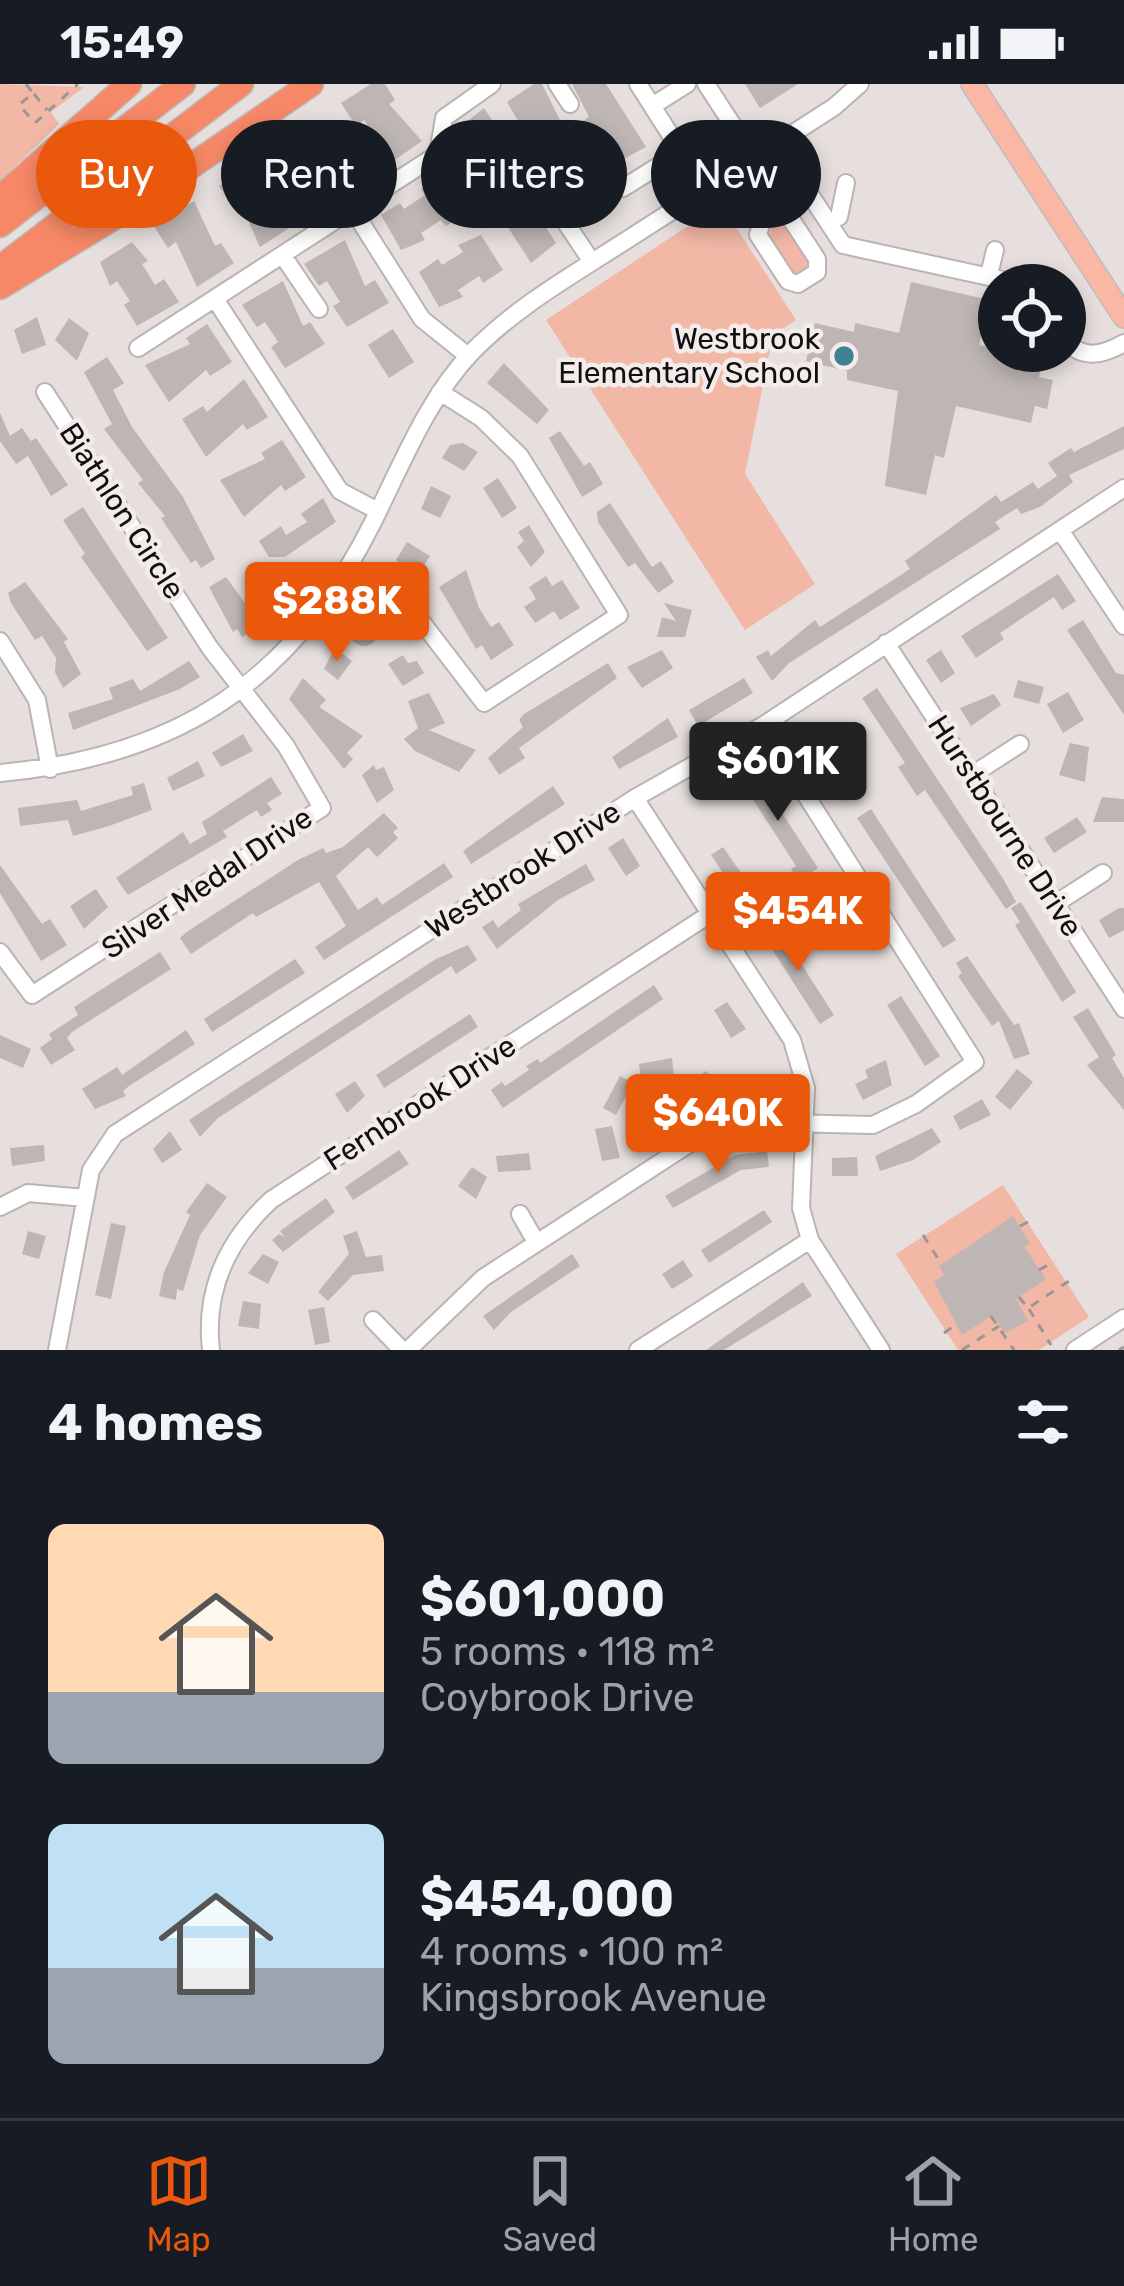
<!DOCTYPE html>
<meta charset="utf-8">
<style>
:root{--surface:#171b24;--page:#242831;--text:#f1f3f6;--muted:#9ea1a6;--line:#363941;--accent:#ea580c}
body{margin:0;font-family:Rubik,sans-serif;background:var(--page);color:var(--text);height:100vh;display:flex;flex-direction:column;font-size:45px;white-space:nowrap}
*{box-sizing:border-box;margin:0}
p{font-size:39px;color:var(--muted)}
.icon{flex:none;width:66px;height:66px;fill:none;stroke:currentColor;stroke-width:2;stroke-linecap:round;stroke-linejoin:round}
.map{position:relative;height:1266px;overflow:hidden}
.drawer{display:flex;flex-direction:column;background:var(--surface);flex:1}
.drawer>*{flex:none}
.banner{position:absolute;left:36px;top:36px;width:1053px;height:108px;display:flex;gap:24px}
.tools{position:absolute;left:978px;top:180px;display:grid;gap:24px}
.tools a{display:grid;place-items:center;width:108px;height:108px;border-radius:50%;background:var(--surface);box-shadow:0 6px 18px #0003;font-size:60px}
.price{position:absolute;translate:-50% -102px;padding:0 27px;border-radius:12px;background:var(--accent);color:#fff;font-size:39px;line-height:78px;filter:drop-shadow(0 3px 6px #0008)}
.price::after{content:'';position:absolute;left:50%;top:72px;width:36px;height:27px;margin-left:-18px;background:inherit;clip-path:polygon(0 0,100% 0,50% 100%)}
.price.current{background:#222;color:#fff}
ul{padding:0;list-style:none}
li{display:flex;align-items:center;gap:36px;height:300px;padding:0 48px}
li span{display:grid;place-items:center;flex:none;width:336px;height:240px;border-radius:18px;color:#555}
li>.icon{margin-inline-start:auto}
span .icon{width:144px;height:144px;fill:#fffc;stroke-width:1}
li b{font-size:51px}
h2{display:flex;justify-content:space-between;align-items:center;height:144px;padding:0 48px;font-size:51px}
.pill{padding:0 42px;border-radius:54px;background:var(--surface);box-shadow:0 6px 18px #0003;font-size:42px;line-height:108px}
.pill.current{background:var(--accent);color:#fff}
.status{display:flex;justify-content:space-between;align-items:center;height:84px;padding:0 60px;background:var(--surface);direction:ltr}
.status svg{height:33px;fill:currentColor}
.tabs{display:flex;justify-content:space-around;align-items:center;height:168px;border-top:3px solid var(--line);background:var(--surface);font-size:33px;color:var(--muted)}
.tabs a{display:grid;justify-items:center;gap:6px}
.tabs .current{color:var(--accent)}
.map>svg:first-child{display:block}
</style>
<div class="status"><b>15:49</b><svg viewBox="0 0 49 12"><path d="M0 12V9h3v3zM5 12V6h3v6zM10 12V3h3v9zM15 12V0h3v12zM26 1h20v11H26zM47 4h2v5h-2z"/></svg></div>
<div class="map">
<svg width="1124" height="1266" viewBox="0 0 1124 1266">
<rect width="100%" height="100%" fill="#e6dfdd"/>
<!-- green -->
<path fill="#f2b7a5" d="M0,0l84,3 -33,25 8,12 -59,57z
M721,120l75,116 -23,15 -28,139 70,110 -70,46 -199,-310z
M774,137l12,3 23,35 -1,10 -9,6 -8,-4 -23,-34z
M1003,1101l86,132 -50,33h-81l-62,-96z"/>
<!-- building -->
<path fill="#bdb6b4" d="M371,0h14l10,16 -6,4 33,37 -33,23 -18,-20 6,-3 -13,-21 -8,6 -15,-23z
M534,0h8l24,48 23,-15 -17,-33h34l40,63 -28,15 -10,-16 -30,20 20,34 -22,14 -22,-33 -27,17 29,45 -25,20 -48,-74 9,-6 -33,-55 25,-20 24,37 18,-11 -19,-32z
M745,0h53l-38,24z
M320,36l21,45 6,-4 13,21 -37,24 -21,-45 -8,5 -15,-22z
M251,79l20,19 -6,4 13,20 6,-3 13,20 -37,24 -20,-45 -7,5 -14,-21z
M444,95l22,35 -20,12 -5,-6 -20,13 4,7 -24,10 -20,-35 19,-12 4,6 21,-14 -4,-6z
M194,117l21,45 6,-3 13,20 -37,24 -21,-45 -8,6 -15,-23z
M481,151l22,35 -20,13 -4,-7 -21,14 5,7 -24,10 -20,-35 19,-13 4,6 21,-13 -5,-7z
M345,156l20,46 10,-6 14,23 -42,24 -14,-21 7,-4 -13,-21 -8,5 -15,-22z
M132,158l16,19 -6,3 13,21 9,-6 15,23 -42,24 -13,-21 6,-4 -13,-20 -7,5 -10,-24z
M283,197l20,45 7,-4 15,22 -40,24 -14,-21 7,-5 -13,-20 -8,5 -15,-22z
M911,198l78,18 -10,45 64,15 -4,17 14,3 -6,29 -12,-3 -4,17 -75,-17 -12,52 -9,-3 -9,40 -41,-9 13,-95 -51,-11v-9l-41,-10 9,-38 39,9 1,-9 44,10z
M37,233l9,28 -24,9 -8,-24z
M69,234l20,15 -12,28 -22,-21z
M207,240l25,38 -22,14 -4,-6 -37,32 -24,-37 45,-21 -4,-6z
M393,245l21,33 -25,16 -21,-33z
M107,273l17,26 -11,7 19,37 51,70 32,62 -14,9 -5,-8 -5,3 -30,-45 4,-2 -27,-33 5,-3 -39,-51 8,-5 -28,-52z
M504,279l45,47 -12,14 -50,-41z
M244,295l24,38 -21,13 -4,-6 -37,33 -24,-38 21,-13 4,6z
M0,329l10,23 12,-8 9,13 5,-3 32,47 -17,11 -23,-40 -12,8 -16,-23z
M1124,342v23l-55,26 4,7 -33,25 -19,7 -4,-6 -22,14 5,7 -211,134 -17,18 -16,-24 12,-7 3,6 44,-36 5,7 90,-58 -5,-8 91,-66 5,7 32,-20 5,7 19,-13 -9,-13 23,-15 3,4z
M560,347l24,35 6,-4 13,22 -21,13 -33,-59z
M282,356l24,37 -21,14 -4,-6 -37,32 -24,-37 45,-21 -4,-6z
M463,359l15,9 -14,19 -22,-13 8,-13z
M498,394l19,30 -15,10 -19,-30z
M431,402l20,10 -11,22 -19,-9z
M323,414l13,24 -51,35h-16l-10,-16 22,-15 5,9 21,-13 -6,-8z
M610,419l42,64 9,-6 13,21 -16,11 -23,-30 -7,4 -30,-45 -1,-10z
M83,423l85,131 -21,13 -66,-94 4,-3 -22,-34z
M529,441l16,27 -14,15 -14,-20 7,-6 -6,-9z
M407,458l23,14 -14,22 -20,-18z
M466,486l13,38 12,19 8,-5 15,23 -23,15 -9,-15 -6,4 -37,-62z
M1058,490l18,27 -14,9 -8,-13 -54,36 4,6 -28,19 -15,-22z
M546,492l6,10 10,-6 18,28 -20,12 -6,-9 -19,12 -11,-16 12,-8 -7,-12z
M226,493l35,48 -19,12 -5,-8 -4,3 -24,-45z
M25,498l43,57 -4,3 17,32 -18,14 -8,-16 1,-14 -14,-22 -7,4 -24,-37 -3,-10z
M664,519l28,7 -7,27h-28l5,-20 14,4z
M350 548a14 14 0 1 1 28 0a14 14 0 1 1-28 0Z
M1083,536l33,53 8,2v40l-57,-85z
M335,564l17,13 -14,19 -14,-11z
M662,566l11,18 -31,20 -15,-21z
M941,566l14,23 -14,10 -15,-23z
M403,571l5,8 9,-2 7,12 -21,13 -15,-22z
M189,577l11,16 -20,12 -107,41 -5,-17 45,-14 -4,-11 24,-9 7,12z
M608,579l9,15 -98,70 6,10 -26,17 -11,-17 35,-31 -4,-7 5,-6z
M303,594l23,22 -7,7 44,29 -16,17 6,6 -9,10 -55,-70z
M744,594l9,15 -55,33 -9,-16z
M1018,596l26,7 -5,17 -26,-7z
M877,604l127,192 12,22 -10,7 -81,-119 -8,6 -19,-29 7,-4 -43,-65z
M1068,608l16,28 -21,13 -16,-29z
M429,609l16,30 -16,7 47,20 -17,22 -44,-21 -11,-12 14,-11 -10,-27z
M994,610l7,11 -30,21 -11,-18z
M668,634l10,19 -59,32 -7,-12z
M243,650l10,17 -32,16 -9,-14z
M822,651l37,56 -14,10 -37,-57z
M1070,659l19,4 -4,35 -26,-7z
M198,677l7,15 -32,15 -6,-13z
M374,681l2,5 8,-3 10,23 -17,13 -15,-28z
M751,682l67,102 -19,13 -8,-12 5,-3 -59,-91z
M271,693l11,17 -15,9 5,7 -11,7 -4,-7 -34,21 4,6 -99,58 -12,-17 67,-46 7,12 17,-10 -5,-12z
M144,699l8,27 -43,16 -36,10 -5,-16 -48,6 -2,-18 59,-8 4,11 52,-16 -2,-8z
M553,702l12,18 -94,60 -8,-13z
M1102,713l22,2v23h-31z
M871,725l85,131 -13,8 -86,-130z
M384,729l14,15 -5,4 5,6 -21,19 -9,-10 -32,29 22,34 19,-13 5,8 62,-42 9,14 -129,83 -9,-13 31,-21 -27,-44 -63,35 -3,-4 -62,41 -11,-16 8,-7 110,-71 25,-12 3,5 17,-6z
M1077,733l10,15 -33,21 -10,-15z
M623,754l17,28 -14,10 -18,-28z
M723,763l39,56 -13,9 -38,-57z
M586,780l9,16 -37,20 -61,49 -15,-22 11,-7 5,8 23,-18 -3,-6z
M0,781l42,59 8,-5 17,26 -26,16 -41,-68z
M829,801l31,47 -15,10 -30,-47z
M96,805l12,18 -24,22 -14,-23z
M1021,818l55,90 -14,10 -47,-77 5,-3 -9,-14z
M1119,824h5v22l-15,8 -10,-18z
M775,839l59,92 -14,9 -59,-92z
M468,861l9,15 -21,14 -5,-8 -233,152 -18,19 -11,-17 247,-161z
M160,868l11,17 -99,63 -5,6 8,12 -24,15 -11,-17 12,-9 -3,-5 29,-19 -4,-8z
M967,872l47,69 5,-2 11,31 -16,5 -15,-38 -7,5 -34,-50 4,-3 -6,-10z
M295,875l10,14 -93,59 -8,-13z
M654,901l9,14 -160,109 -12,-18 11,-8 3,4 24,-16 -3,-4 12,-7 2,4z
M901,912l39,60 -15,10 -38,-61z
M727,918l19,27 -15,9 -17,-28z
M1088,924l28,47 -4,3 12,20v32l-37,-45 12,-8 -26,-40z
M470,930l8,13 -94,61 -8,-13z
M186,946l9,14 -66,42 -6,5 3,5 -31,13 -13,-20 35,-22 5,8z
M0,951l31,14 -8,19 -23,-10z
M672,974l2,19 -33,2 -2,-15z
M886,976l6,25 -29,15 -8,-16 13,-6 -3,-8z
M1017,985l16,13 -23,28 -15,-13z
M706,987l14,16 -12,11 -8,-9 -8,8 -9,-10z
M620,992l13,7 -17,32 -13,-7z
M355,997l10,15 -18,17 -12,-19z
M982,1015l9,16 -31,15 -7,-14z
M612,1042l8,32 -18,3 -7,-32z
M932,1044l9,14 -28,18 -33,11 -5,-15z
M170,1047l12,19 -20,13 -9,-14z
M44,1061l1,16 -33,5 -2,-18z
M399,1066l10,14 -56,36 -8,-13z
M767,1067l2,16 -28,3 -68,38 -8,-12 70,-41z
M529,1069l2,17 -33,2 -2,-16z
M857,1073l1,19h-26v-18z
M472,1083l15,10 -11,22 -18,-13z
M207,1099l20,14 -27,38 -17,56 -6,-2 -1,11 -17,-4 5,-24 26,-57 -4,-3z
M326,1114l9,14 -52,40 -11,-12 7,-6 6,3 -5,-6z
M764,1126l8,12 -63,41 -8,-13z
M1013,1132l17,27 -6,4 22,32 -30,20 12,22 -23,12 -12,-18 -31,20 -28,-53 10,-7 -5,-9z
M111,1139l15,3 -15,73 -16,-4z
M28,1147l18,5 -7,23 -17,-5z
M357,1147l9,26 16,-2 2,16 -31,4 -25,26 -10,-9 31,-38 -6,-18z
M263,1170l16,8 -11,22 -20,-11z
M572,1170l8,12 -69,46 -17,18 -11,-14z
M683,1176l10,16 -21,13 -10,-15z
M803,1198l9,14 -88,54h-18z
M243,1217l18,3 -2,25 -21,-3z
M324,1223l6,35 -15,3 -7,-35z"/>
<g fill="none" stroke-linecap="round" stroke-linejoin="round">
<!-- minor casing -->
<g stroke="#bbb4b2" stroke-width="20">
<path id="minor" d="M557,0l13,20
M638,0l67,105
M706,0l30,46
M652,22l35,-22
M777,60l66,101 183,40
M736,86l28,44
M601,104h22l58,-36
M353,126l69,109 46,37
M558,127l34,51
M787,129l30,46v13l-19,12 -10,-3 -30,-46 6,-21z
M839,133l7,-34
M283,172l36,53
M989,191l6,-25
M215,215l125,192 38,20
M1065,257c19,19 38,14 59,2
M138,264l300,-194 6,-36 48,-34
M1060,446l64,96
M349,486l62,38 73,95 135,-88 -99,-159 -39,-38 -41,-26
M0,557l37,59 13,69
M886,559l238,366
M0,689c176,-16 292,-90 372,-249 29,-58 55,-125 100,-172 43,-44 97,-75 147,-107 72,-46 143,-92 215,-138l26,-23
M972,691l48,-31
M635,714l157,242 14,48 -5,120 9,32 71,110
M1055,820l48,-31
M0,868l32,43 290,-187 -36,-62 -76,-98 -165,-256
M660,1037l18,29
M0,1123l28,-14 57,5
M520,1130l16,28
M373,1236l29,30
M57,1266l34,-180 24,-36 520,-336 127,-72 362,-238
M211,1266c-7,-60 17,-110 60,-150l439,-286
M408,1266l75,-72 218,-142 42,-14 130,3 43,-21 59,-42 -213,-336
M638,1266l172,-110
M1075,1266l49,-32"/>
</g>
<!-- major casing -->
<g stroke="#bcbcbc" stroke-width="24">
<path id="major" d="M972,0l152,233"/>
</g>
<!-- highway casing -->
<g stroke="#bcbcbc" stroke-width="27">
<path id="highway" d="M0,114l129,-114
M0,141l183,-141
M0,184l241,-184
M0,203l136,-83 175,-120"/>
</g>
<!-- path -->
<path stroke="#9b9695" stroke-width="3" stroke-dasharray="9 9" stroke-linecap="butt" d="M26,0l7,9 -14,12 16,18 43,-39
M34,10l13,16
M1020,1142l10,-5
M923,1151l19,30
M1039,1186l16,-9
M1019,1213l9,11 41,-27
M1029,1225l22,36
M991,1232l23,34
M944,1249l11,-8
M962,1266l37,-24
M1119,1266l5,-3"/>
<!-- minor -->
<use href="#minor" stroke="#fff" stroke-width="16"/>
<!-- major -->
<use href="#major" stroke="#fab8a4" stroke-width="21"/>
<!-- highway -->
<use href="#highway" stroke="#f68867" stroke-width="24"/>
</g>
<!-- markers -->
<circle fill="#408294" stroke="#f3ecea" stroke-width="4.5" cx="844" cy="272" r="12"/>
<g text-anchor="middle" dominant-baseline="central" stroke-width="9" stroke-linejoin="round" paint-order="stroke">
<!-- poi labels -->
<g font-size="30" fill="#110f0f" stroke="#f3ecea" text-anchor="end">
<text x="820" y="255">Westbrook<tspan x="820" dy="34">Elementary School</tspan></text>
</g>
<!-- street labels -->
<g font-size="30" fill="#110f0f" stroke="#f3ecea">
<text transform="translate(122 427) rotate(57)">Biathlon Circle</text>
<text transform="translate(1005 742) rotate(57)">Hurstbourne Drive</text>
<text transform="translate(523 786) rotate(-33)">Westbrook Drive</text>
<text transform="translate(207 799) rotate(-34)">Silver Medal Drive</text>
<text transform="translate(420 1019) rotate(-33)">Fernbrook Drive</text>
</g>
</g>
</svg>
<div class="tools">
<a><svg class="icon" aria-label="locate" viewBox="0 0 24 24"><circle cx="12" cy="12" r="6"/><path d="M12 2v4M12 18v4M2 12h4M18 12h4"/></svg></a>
</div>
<b class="price" style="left:337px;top:580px">$288K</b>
<b class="price current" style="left:778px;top:740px">$601K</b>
<b class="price" style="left:798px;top:890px">$454K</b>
<b class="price" style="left:718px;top:1092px">$640K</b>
<div class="banner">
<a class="pill current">Buy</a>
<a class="pill">Rent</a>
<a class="pill">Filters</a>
<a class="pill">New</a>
</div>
</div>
<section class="drawer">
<h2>4 homes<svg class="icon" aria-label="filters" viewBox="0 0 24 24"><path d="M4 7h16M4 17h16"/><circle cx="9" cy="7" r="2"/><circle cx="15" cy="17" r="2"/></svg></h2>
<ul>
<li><span style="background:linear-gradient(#ffd9b3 70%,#9aa5b1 0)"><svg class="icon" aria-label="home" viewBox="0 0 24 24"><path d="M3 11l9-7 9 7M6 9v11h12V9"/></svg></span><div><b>$601,000</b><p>5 rooms · 118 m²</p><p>Coybrook Drive</p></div></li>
<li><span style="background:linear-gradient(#bfe0f5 60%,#9aa5b1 0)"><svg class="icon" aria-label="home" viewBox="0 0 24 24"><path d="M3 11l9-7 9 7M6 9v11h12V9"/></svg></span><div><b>$454,000</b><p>4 rooms · 100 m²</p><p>Kingsbrook Avenue</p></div></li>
</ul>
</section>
<nav class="tabs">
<a class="current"><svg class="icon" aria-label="map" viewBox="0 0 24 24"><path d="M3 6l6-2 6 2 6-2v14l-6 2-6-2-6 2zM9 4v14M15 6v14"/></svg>Map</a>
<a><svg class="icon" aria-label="saved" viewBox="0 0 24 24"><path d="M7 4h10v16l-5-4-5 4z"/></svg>Saved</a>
<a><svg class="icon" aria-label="home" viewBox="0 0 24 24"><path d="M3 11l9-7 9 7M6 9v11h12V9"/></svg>Home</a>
</nav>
